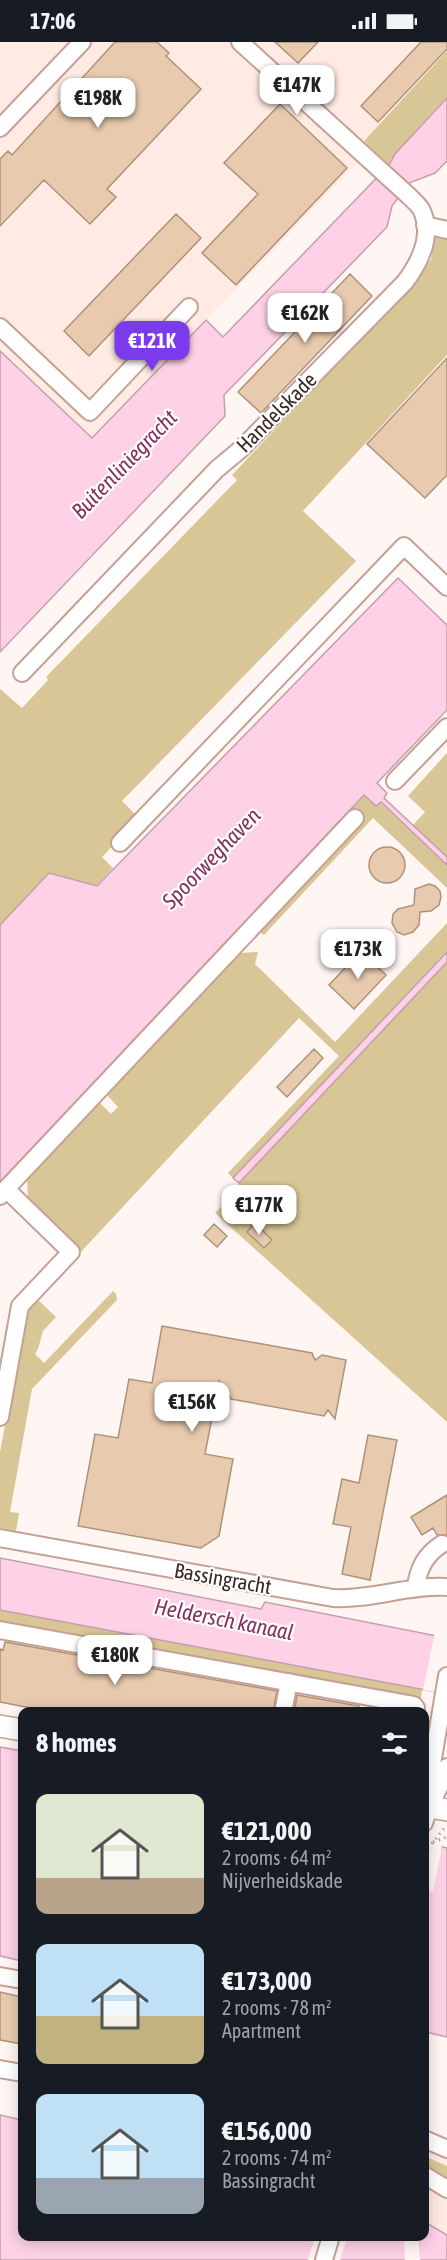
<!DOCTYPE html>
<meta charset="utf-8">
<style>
:root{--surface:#171b24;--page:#20242c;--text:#f1f3f6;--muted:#9ea1a6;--accent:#7c3aed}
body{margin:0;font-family:"Asap Condensed",sans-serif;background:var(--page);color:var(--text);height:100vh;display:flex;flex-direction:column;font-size:22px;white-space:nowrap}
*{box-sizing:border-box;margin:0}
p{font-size:20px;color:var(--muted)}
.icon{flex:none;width:33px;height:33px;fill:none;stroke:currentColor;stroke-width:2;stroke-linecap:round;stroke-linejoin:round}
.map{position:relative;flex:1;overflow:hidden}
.sheet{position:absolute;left:18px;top:1665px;width:411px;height:534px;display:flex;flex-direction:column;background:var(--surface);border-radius:12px;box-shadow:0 3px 15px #0003}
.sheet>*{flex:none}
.price{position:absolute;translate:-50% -51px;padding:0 14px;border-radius:12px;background:#fff;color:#222;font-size:20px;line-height:39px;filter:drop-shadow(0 2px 3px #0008)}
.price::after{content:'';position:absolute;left:50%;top:36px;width:18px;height:14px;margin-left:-9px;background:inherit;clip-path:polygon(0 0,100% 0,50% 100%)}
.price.active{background:var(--accent);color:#fff}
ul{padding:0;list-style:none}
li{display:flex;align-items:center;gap:18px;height:150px;padding:0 18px}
li span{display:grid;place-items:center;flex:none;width:168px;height:120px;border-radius:12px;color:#555}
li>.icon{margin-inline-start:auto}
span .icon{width:72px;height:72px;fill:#fffc;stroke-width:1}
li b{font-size:26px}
h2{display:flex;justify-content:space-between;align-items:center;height:72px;padding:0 18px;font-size:26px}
.status{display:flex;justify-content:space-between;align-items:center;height:42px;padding:0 30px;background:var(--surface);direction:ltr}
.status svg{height:16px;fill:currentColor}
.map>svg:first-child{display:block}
</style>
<div class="status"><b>17:06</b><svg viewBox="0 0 49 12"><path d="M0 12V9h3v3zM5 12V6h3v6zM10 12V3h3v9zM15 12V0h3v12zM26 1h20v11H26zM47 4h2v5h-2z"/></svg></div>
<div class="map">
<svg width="447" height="2218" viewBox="0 0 447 2218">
<rect width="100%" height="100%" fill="#fff6f4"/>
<!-- built -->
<path fill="#ffebe4" d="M0,0h447v28l-355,369 -92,-88z
M425,2106l22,10v77l-22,-13z"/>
<!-- green -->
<path fill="#d8c696" d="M447,9v47l-52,56 -6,11 -25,-24z
M435,196l12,1v116l-144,156 53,50 -234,240 17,17 -37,39 11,11 -17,18 -47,-12 -49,51v-236l22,19 26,-28 -2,-3 191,-197 -5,-5 187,-198 12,-18z
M447,711v104l-34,-32 12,-13 -17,-16z
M364,753l16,7 67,63v23l-74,-70 -109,117 -4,-3 104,-110 -13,-13z
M447,881v29l-214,226 -5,-5 111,-117 -40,-38 -262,281 19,18 -13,14 -5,18 -3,5 9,9 69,-72 3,3 1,6 -85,89 -22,123 9,1 -3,18 -16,-3v-76l27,-142 11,-18 41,-45 -51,-48 -1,-20 72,-77 12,12 7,-7 -11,-12 133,-142 18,-1 -3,12 80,78z
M447,920v460l-232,-209 21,-22 3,-8z
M0,1568l422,79 -1,11 -421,-78z
M424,2114l23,10v12l-22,-12z"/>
<!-- water -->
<path fill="#fed1e7" stroke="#c39fac" stroke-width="1.5" d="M447,56v63l-12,12 -26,10 -17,23 -5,21 -163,168 1,21 -225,236v-301l92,87 114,-118 17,17 166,-172 6,-11z
M398,536l49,47v85l-70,73 10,10 -3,5 63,59v8l-66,-63 -5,4 -12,-11 -364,387v-257l49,-52 48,13z
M447,910v10l-208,221 -6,-5z
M0,1516l261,51 4,-7 182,36v56l-447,-84z
M0,1705l22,4v210l-22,-5z
M442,1805l5,1v189l-22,-5 -1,-181 15,3z
M0,2073l22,5v116h402l1,-14 22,13v25h-447z"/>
<!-- pier -->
<path fill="#fff6f4" d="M435,1590l12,3v59l-24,-4z
M439,1805h3l-9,45 -6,-1 -2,13 -1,-56 14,2z
M315,2195h32l-7,23h-32z
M404,2195h14l2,23h-15z"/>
<!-- building -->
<path fill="#e8caaf" stroke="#ae9278" stroke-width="1.5" d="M115,0h42l12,11 -3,3 35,33 -94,100 9,8 -26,27 -46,-44 -44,46v-67l8,-8 4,4z
M275,0h43l-20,21z
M421,0h26v7l-69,73 -17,-16z
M280,62l67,64 -111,117 -34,-32 56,-59 -34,-31z
M176,172l25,24 -112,118 -25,-25z
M350,232l22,22 -111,117 -23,-21z
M447,316v117l-22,23 -58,-54z
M369 823a18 18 0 1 1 36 0a18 18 0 1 1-36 0Z
M429,842l6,2 5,5 1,6 -2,8 -8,6 -11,1 -1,13 -6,7 -9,3 -7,-3 -5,-9 1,-9 5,-5 16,-4 1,-16z
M361,909l25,24 -32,34 -25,-24z
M314,1007l9,9 -36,39 -10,-10z
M255,1181l17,17 -8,8 -17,-16z
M214,1182l13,12 -10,11 -13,-12z
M162,1284l150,27 3,7 7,-5 24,5 -11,59 -7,-9 -4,6 -93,-17 -12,-18 -14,73 28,5 -14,77 -18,12 -123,-22 17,-92 23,4 11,-59 23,4z
M368,1393l29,5 -27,140 -28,-6 9,-47 -18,-3 9,-45 17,4z
M447,1453v40h-10l-4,-7 -11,7 -11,-18z
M5,1600l272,49 -4,21h-222l-51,-10v-53l3,1z
M297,1653l62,11 -1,6h-55l1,-3 -9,-2z
M0,1950l22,5v47l-22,-4z"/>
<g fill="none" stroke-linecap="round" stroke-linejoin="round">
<!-- minor casing -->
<g stroke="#c6a093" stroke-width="20">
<path id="minor" d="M0,86l82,-86
M425,183l22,5
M0,285l90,85 99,-105
M22,631l195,-204 24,-20 164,-167c15,-20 28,-46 17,-71 -2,-5 -8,-10 -12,-14l-170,-155
M395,739l52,-54
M120,801l284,-297 43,41
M6,1147l349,-371
M0,1154l6,-7 65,63 -51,54 -20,111
M0,1496l333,60c38,2 75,-13 114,-11
M416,1545c2,-19 10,-33 26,-43
M0,1588l414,75 2,3
M283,1670l6,-30
M432,1759l14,-27 1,-7
M424,1781l5,-16 2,-37 16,-94
M0,1934l22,4
M0,2027l22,4
M424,2097l23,10
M424,2133l23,14
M324,2218l7,-24"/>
</g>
<!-- major casing -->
<g stroke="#c6a093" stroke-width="24">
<path id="major" d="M0,1684l22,4
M424,1764l23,4"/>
</g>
<!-- path -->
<path stroke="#afa4a1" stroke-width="3" stroke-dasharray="1.5 4.5" stroke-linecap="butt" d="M433,1800l14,-5
M424,1811l22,-27"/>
<!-- minor -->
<use href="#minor" stroke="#fff" stroke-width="16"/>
<!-- major -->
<use href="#major" stroke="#fff" stroke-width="21"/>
</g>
<g text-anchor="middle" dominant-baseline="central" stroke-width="4.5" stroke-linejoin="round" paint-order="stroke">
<!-- street labels -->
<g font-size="21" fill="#382924" stroke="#fff">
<text transform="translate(276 370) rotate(-45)">Handelskade</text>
<text transform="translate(223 1536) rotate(10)">Bassingracht</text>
</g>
<!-- water labels -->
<g font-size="22" font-style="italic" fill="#843161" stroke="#fff">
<text transform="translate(124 422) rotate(-46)">Buitenliniegracht</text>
<text transform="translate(211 816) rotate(-46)">Spoorweghaven</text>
<text transform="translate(224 1577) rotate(11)">Heldersch kanaal</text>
</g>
</g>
</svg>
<b class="price" style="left:297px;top:74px">€147K</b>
<b class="price" style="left:98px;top:87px">€198K</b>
<b class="price" style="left:305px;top:302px">€162K</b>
<b class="price active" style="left:152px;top:330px">€121K</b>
<b class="price" style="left:358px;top:938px">€173K</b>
<b class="price" style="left:259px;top:1194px">€177K</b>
<b class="price" style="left:192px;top:1391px">€156K</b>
<b class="price" style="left:115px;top:1644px">€180K</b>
<section class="sheet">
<h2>8 homes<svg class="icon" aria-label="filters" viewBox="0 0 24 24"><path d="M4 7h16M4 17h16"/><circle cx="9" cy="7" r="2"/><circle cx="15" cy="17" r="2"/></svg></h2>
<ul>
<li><span style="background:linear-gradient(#dfe7d0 70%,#b9a48a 0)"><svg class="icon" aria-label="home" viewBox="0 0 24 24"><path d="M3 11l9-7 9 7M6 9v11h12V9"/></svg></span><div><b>€121,000</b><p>2 rooms · 64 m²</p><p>Nijverheidskade</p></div></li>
<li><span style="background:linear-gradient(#bfe0f5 60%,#c2b280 0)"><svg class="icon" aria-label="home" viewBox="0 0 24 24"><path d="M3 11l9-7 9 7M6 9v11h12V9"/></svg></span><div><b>€173,000</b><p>2 rooms · 78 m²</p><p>Apartment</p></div></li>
<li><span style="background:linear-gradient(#bfe0f5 70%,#9aa5b1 0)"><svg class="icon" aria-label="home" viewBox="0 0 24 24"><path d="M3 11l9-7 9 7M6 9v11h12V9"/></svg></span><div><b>€156,000</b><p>2 rooms · 74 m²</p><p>Bassingracht</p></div></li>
</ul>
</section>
</div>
